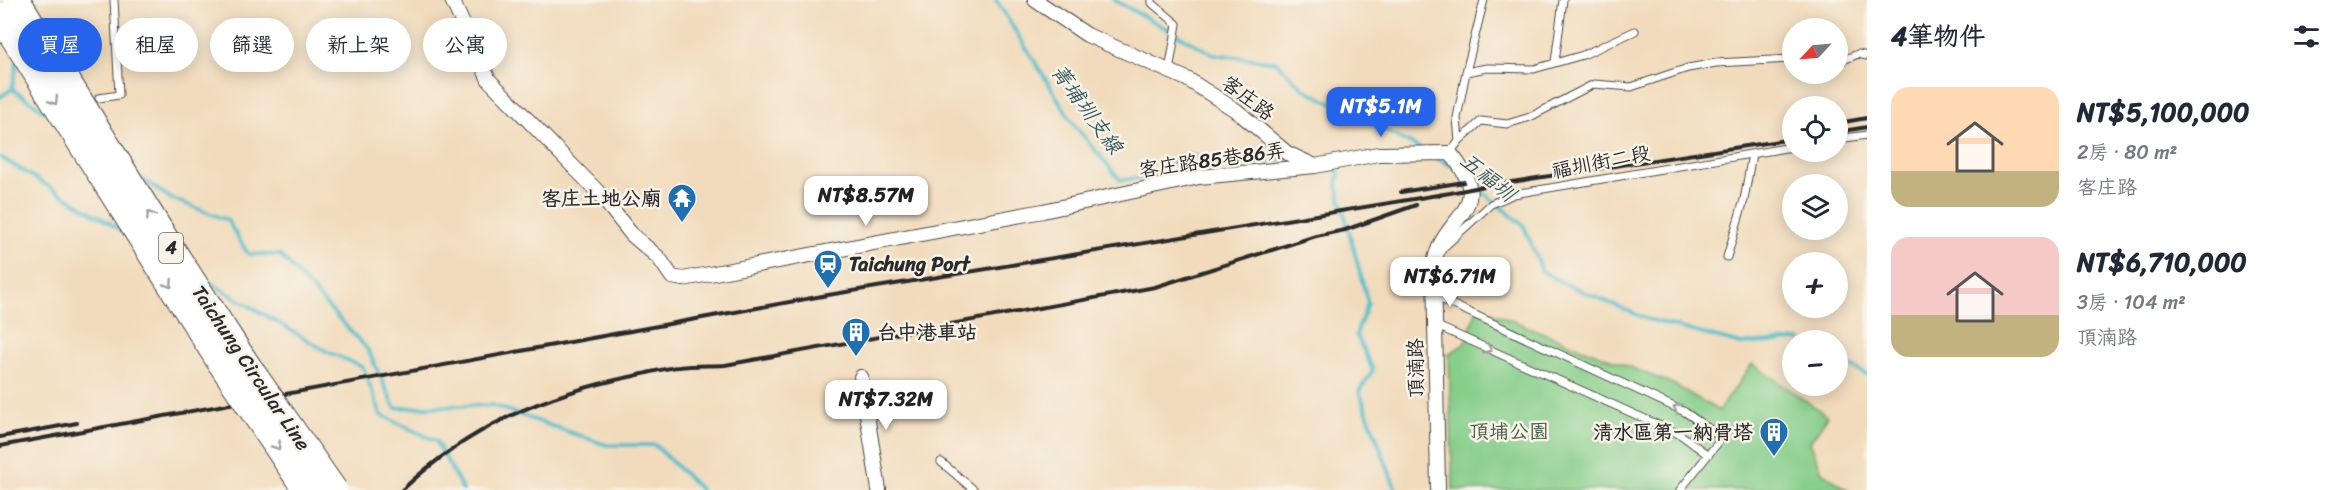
<!DOCTYPE html>
<html lang="zh-TW">
<meta charset="utf-8">
<style>
:root{--surface:#fff;--page:#f6f6f7;--text:#1f2937;--muted:#747a83;--accent:#2563eb}
body{margin:0;font-family:Sriracha,"LXGW WenKai TC",sans-serif;background:var(--page);color:var(--text);height:100vh;display:flex;flex-direction:column;font-size:22px;white-space:nowrap}
*{box-sizing:border-box;margin:0}
p{font-size:20px;color:var(--muted)}
.icon{flex:none;width:33px;height:33px;fill:none;stroke:currentColor;stroke-width:2;stroke-linecap:round;stroke-linejoin:round}
.map{position:relative;flex:1;overflow:hidden}
.panel{display:flex;flex-direction:column;background:var(--surface);width:480px}
.panel>*{flex:none}
.top-card{position:absolute;left:18px;top:18px;width:570px;height:54px;display:flex;gap:12px}
.needle{width:39px;rotate:244deg}
.buttons{position:absolute;left:1782px;top:18px;display:grid;gap:12px}
.buttons a{display:grid;place-items:center;width:66px;height:66px;border-radius:50%;background:var(--surface);box-shadow:0 3px 15px #0003;font-size:30px}
.price{position:absolute;translate:-50% -51px;padding:0 14px;border-radius:12px;background:#fff;color:#222;font-size:20px;line-height:39px;filter:drop-shadow(0 2px 3px #0008)}
.price::after{content:'';position:absolute;left:50%;top:36px;width:18px;height:14px;margin-left:-9px;background:inherit;clip-path:polygon(0 0,100% 0,50% 100%)}
.price.current{background:var(--accent);color:#fff}
ul{padding:0;list-style:none}
li{display:flex;align-items:center;gap:18px;height:150px;padding:0 24px}
li span{display:grid;place-items:center;flex:none;width:168px;height:120px;border-radius:18px;color:#555}
li>.icon{margin-inline-start:auto}
span .icon{width:72px;height:72px;fill:#fffc;stroke-width:1}
li b{font-size:26px}
h2{display:flex;justify-content:space-between;align-items:center;height:72px;padding:0 24px;font-size:26px}
.pill{padding:0 21px;border-radius:27px;background:var(--surface);box-shadow:0 3px 15px #0003;font-size:21px;line-height:54px}
.pill.current{background:var(--accent);color:#fff}
main{display:flex;flex:1;min-height:0}
.map>svg:first-child{display:block}
</style>
<main>
<div class="map">
<svg width="1867" height="490" viewBox="0 0 1867 490">
<rect width="100%" height="100%" fill="#f7f3e8"/>
<filter id="ink" filterUnits="userSpaceOnUse"><feTurbulence type="fractalNoise" baseFrequency=".0167" numOctaves="2"/><feDisplacementMap in="SourceGraphic" scale="12" xChannelSelector="R" yChannelSelector="G"/><feConvolveMatrix kernelMatrix="1 2 1 2 8 2 1 2 1" color-interpolation-filters="sRGB"/></filter>
<filter id="wash" filterUnits="userSpaceOnUse"><feTurbulence type="fractalNoise" baseFrequency=".008" numOctaves="4" result="noise"/><feDisplacementMap in="SourceGraphic" scale="24" xChannelSelector="R" yChannelSelector="G"/><feGaussianBlur stdDeviation="1.35" result="paint"/><feColorMatrix in="noise" values="0 0 0 0 0 0 0 0 0 0 0 0 0 0 0 0 0 1.4 0 .05"/><feComposite in="paint" operator="in"/></filter>
<g filter="url(#wash)">
<rect width="100%" height="100%" fill="#f2dbbc"/>
<!-- green -->
<path fill="#86ce8a" stroke="#587c5a" stroke-width="1.5" d="M1478,307l195,77 46,27 33,-47 76,52 -18,26 12,30 26,18h-395l-4,-136 15,-10z"/>
<g fill="none" stroke-linecap="round" stroke-linejoin="round">
<!-- stream -->
<path stroke="#51bdcb" stroke-width="4" d="M996,0l79,126 45,54 26,-3 42,-23 53,9 49,-4
M1114,0l99,54 63,8 28,27 115,59
M12,89l37,25
M0,97l12,-8 5,-26
M0,157l123,74
M1436,158l17,9
M1332,165l7,8 -2,13 31,117 -12,31 17,36 -14,21 37,99
M141,178l29,20 57,22 21,34 32,1 88,95 27,58 97,-3 114,40h49l46,45
M1473,184l51,42 18,45 19,11 86,37 94,25 60,-4
M204,279l122,72 37,16 18,48 55,26 27,49
M1838,359l29,16"/>
</g>
</g>
<g filter="url(#ink)">
<g fill="none" stroke-linecap="round" stroke-linejoin="round">
<!-- lane casing -->
<g stroke="#494541" stroke-width="9">
<path id="lane" d="M1152,0v3l25,21 -8,47
M1555,62l8,-62
M1838,62l20,-8 9,2
M1466,72l18,-72
M99,98l20,-3 -5,-95
M1838,139l29,-4
M1459,141l22,-20 26,3 23,-7 64,-33 37,3 57,-19 28,-5 76,-4
M1450,153l9,-12 -2,-23 9,-46 21,-4 47,1 49,-14 52,-24
M1443,248l48,-44 23,-10 278,-47
M1727,257l17,-57 8,-46
M1434,296l251,116 37,26 -14,17 -27,-20 -246,-110
M941,462l33,28
M1680,490l28,-35"/>
</g>
<!-- street casing -->
<g stroke="#494541" stroke-width="16">
<path id="street" d="M452,0l37,80 109,112 34,43 27,23 13,19 11,2 360,-68 156,-34 116,-11 63,-12 72,-1c49,58 -8,61 -16,111l4,226
M1035,0l52,35 100,44 50,32 50,42 26,12
M861,377l18,113"/>
</g>
<!-- lane -->
<use href="#lane" stroke="#fff" stroke-width="7"/>
<!-- street -->
<use href="#street" stroke="#fff" stroke-width="14"/>
<!-- rail -->
<path stroke="#2b2b2b" stroke-width="4" d="M1838,123l29,-5
M1838,132l29,-5
M1401,192l63,-10
M0,437l77,-14
M0,446l828,-151 622,-102 35,-7 307,-47
M402,490c67,-63 143,-96 232,-114 15,-3 30,-8 45,-9 15,-2 31,-1 46,-2l430,-78 161,-51 29,-6 71,-25"/>
<!-- highway-bridge casing -->
<g stroke="#494541" stroke-width="28" stroke-linecap="butt">
<path id="highway-bridge" d="M17,0l152,245 80,123 85,122
M0,16l220,346 86,128"/>
</g>
<!-- highway-bridge -->
<use href="#highway-bridge" stroke="#fff" stroke-width="26"/>
</g>
<!-- one-way arrows -->
<defs><path id="oneway-chevron" d="M-2-3.5L2.5 0L-2 3.5" fill="none" stroke-width="1.6" stroke-linecap="round" stroke-linejoin="round" transform="scale(1.5)"/></defs>
<g stroke="#a0a0a0">
<use href="#oneway-chevron" transform="translate(54 101) rotate(58)"/>
<use href="#oneway-chevron" transform="translate(150 215) rotate(-122)"/>
<use href="#oneway-chevron" transform="translate(169 284) rotate(57)"/>
<use href="#oneway-chevron" transform="translate(1488 349) rotate(24)"/>
<use href="#oneway-chevron" transform="translate(1677 408) rotate(-154)"/>
<use href="#oneway-chevron" transform="translate(277 446) rotate(56)"/>
</g>
</g>
<!-- icons -->
<defs>
<g id="temple-pin" transform="scale(1.5)"><path d="M0 17L-7.5 6A9.5 9.5 0 1 1 7.5 6Z" fill="#1f6fb2" stroke="#f7f3e8"/><path d="M0-6L5-2H3V0L6.5 2.5H4V6H1.5V3h-3V6H-4V2.5H-6.5L-3 0V-2H-5Z" fill="#fff"/></g>
<g id="station-pin" transform="scale(1.5)"><path d="M0 17L-7.5 6A9.5 9.5 0 1 1 7.5 6Z" fill="#1f6fb2" stroke="#f7f3e8"/><path d="M-3-6H3Q5-6 5-4V2Q5 4 3 4L4.5 6H3L1.5 4h-3L-3 6H-4.5L-3 4Q-5 4-5 2V-4Q-5-6-3-6ZM-3.5-4v3h7v-3ZM-3.5 1v1.5H-2V1ZM2 1v1.5H3.5V1Z" fill="#fff"/></g>
<g id="building-pin" transform="scale(1.5)"><path d="M0 17L-7.5 6A9.5 9.5 0 1 1 7.5 6Z" fill="#1f6fb2" stroke="#f7f3e8"/><path d="M-4-6H4V6H1V3H-1V6H-4ZM-2.5-4.3h1.7v1.8h-1.7ZM.8-4.3h1.7v1.8H.8ZM-2.5-1h1.7V.8h-1.7ZM.8-1h1.7V.8H.8Z" fill="#fff"/></g>
</defs>
<g fill-rule="evenodd">
<use href="#temple-pin" x="682" y="198"/>
<use href="#station-pin" x="828" y="264"/>
<use href="#building-pin" x="856" y="332"/>
<use href="#building-pin" x="1774" y="432"/>
</g>
<g text-anchor="middle" dominant-baseline="central" stroke-width="5" stroke-linejoin="round" paint-order="stroke">
<!-- shield labels -->
<rect fill="#f7f3e8" stroke="#686764" stroke-width="1.5" x="159" y="233" width="24" height="30" rx="4.5"/>
<g font-size="18" font-weight="bold" fill="#2b2b2b">
<text x="171" y="248">4</text>
</g>
<!-- street labels -->
<g font-size="20" fill="#2b2b2b" stroke="#f7f3e8">
<text transform="translate(1248 98) rotate(37)">客庄路</text>
<text transform="translate(1212 160) rotate(-8)">客庄路85巷86弄</text>
<text transform="translate(1601 162) rotate(-11)">福圳街二段</text>
<text transform="translate(251 368) rotate(56)">Taichung Circular Line</text>
<text transform="translate(1416 368) rotate(-91)">頂湳路</text>
</g>
<!-- poi labels -->
<g font-size="20" font-weight="bold" fill="#2b2b2b" stroke="#f7f3e8" text-anchor="end">
<text x="661" y="198">客庄土地公廟</text>
<text x="849" y="264" text-anchor="start">Taichung Port</text>
<text x="877" y="332" text-anchor="start">台中港車站</text>
<text x="1753" y="432">清水區第一納骨塔</text>
</g>
<!-- park labels -->
<g font-size="20" fill="#465c48" stroke="#f7f3e8">
<text x="1509" y="431">頂埔公園</text>
</g>
<!-- water labels -->
<g font-size="21" font-style="italic" fill="#36575b" stroke="#f7f3e8">
<text transform="translate(1087 109) rotate(54)">菁埔圳支線</text>
<text transform="translate(1488 177) rotate(39)">五福圳</text>
</g>
</g>
</svg>
<div class="buttons">
<a><svg class="needle" viewBox="-14 -14 28 28"><path d="M0-13l5 13h-10z" fill="#e53935"/><path d="M0 13l5-13h-10z" fill="#747a83"/></svg></a>
<a><svg class="icon" aria-label="locate" viewBox="0 0 24 24"><circle cx="12" cy="12" r="6"/><path d="M12 2v4M12 18v4M2 12h4M18 12h4"/></svg></a>
<a><svg class="icon" aria-label="layers" viewBox="0 0 24 24"><path d="M12 4l9 5-9 5-9-5zM3 14l9 5 9-5"/></svg></a>
<a>+</a>
<a>−</a>
</div>
<b class="price current" style="left:1381px;top:138px">NT$5.1M</b>
<b class="price" style="left:866px;top:227px">NT$8.57M</b>
<b class="price" style="left:1450px;top:308px">NT$6.71M</b>
<b class="price" style="left:886px;top:431px">NT$7.32M</b>
<div class="top-card">
<a class="pill current">買屋</a>
<a class="pill">租屋</a>
<a class="pill">篩選</a>
<a class="pill">新上架</a>
<a class="pill">公寓</a>
</div>
</div>
<section class="panel">
<h2>4筆物件<svg class="icon" aria-label="filters" viewBox="0 0 24 24"><path d="M4 7h16M4 17h16"/><circle cx="9" cy="7" r="2"/><circle cx="15" cy="17" r="2"/></svg></h2>
<ul>
<li><span style="background:linear-gradient(#ffd9b3 70%,#c2b280 0)"><svg class="icon" aria-label="home" viewBox="0 0 24 24"><path d="M3 11l9-7 9 7M6 9v11h12V9"/></svg></span><div><b>NT$5,100,000</b><p>2房 · 80 m²</p><p>客庄路</p></div></li>
<li><span style="background:linear-gradient(#f6c9c9 65%,#c2b280 0)"><svg class="icon" aria-label="home" viewBox="0 0 24 24"><path d="M3 11l9-7 9 7M6 9v11h12V9"/></svg></span><div><b>NT$6,710,000</b><p>3房 · 104 m²</p><p>頂湳路</p></div></li>
</ul>
</section>
</main>
